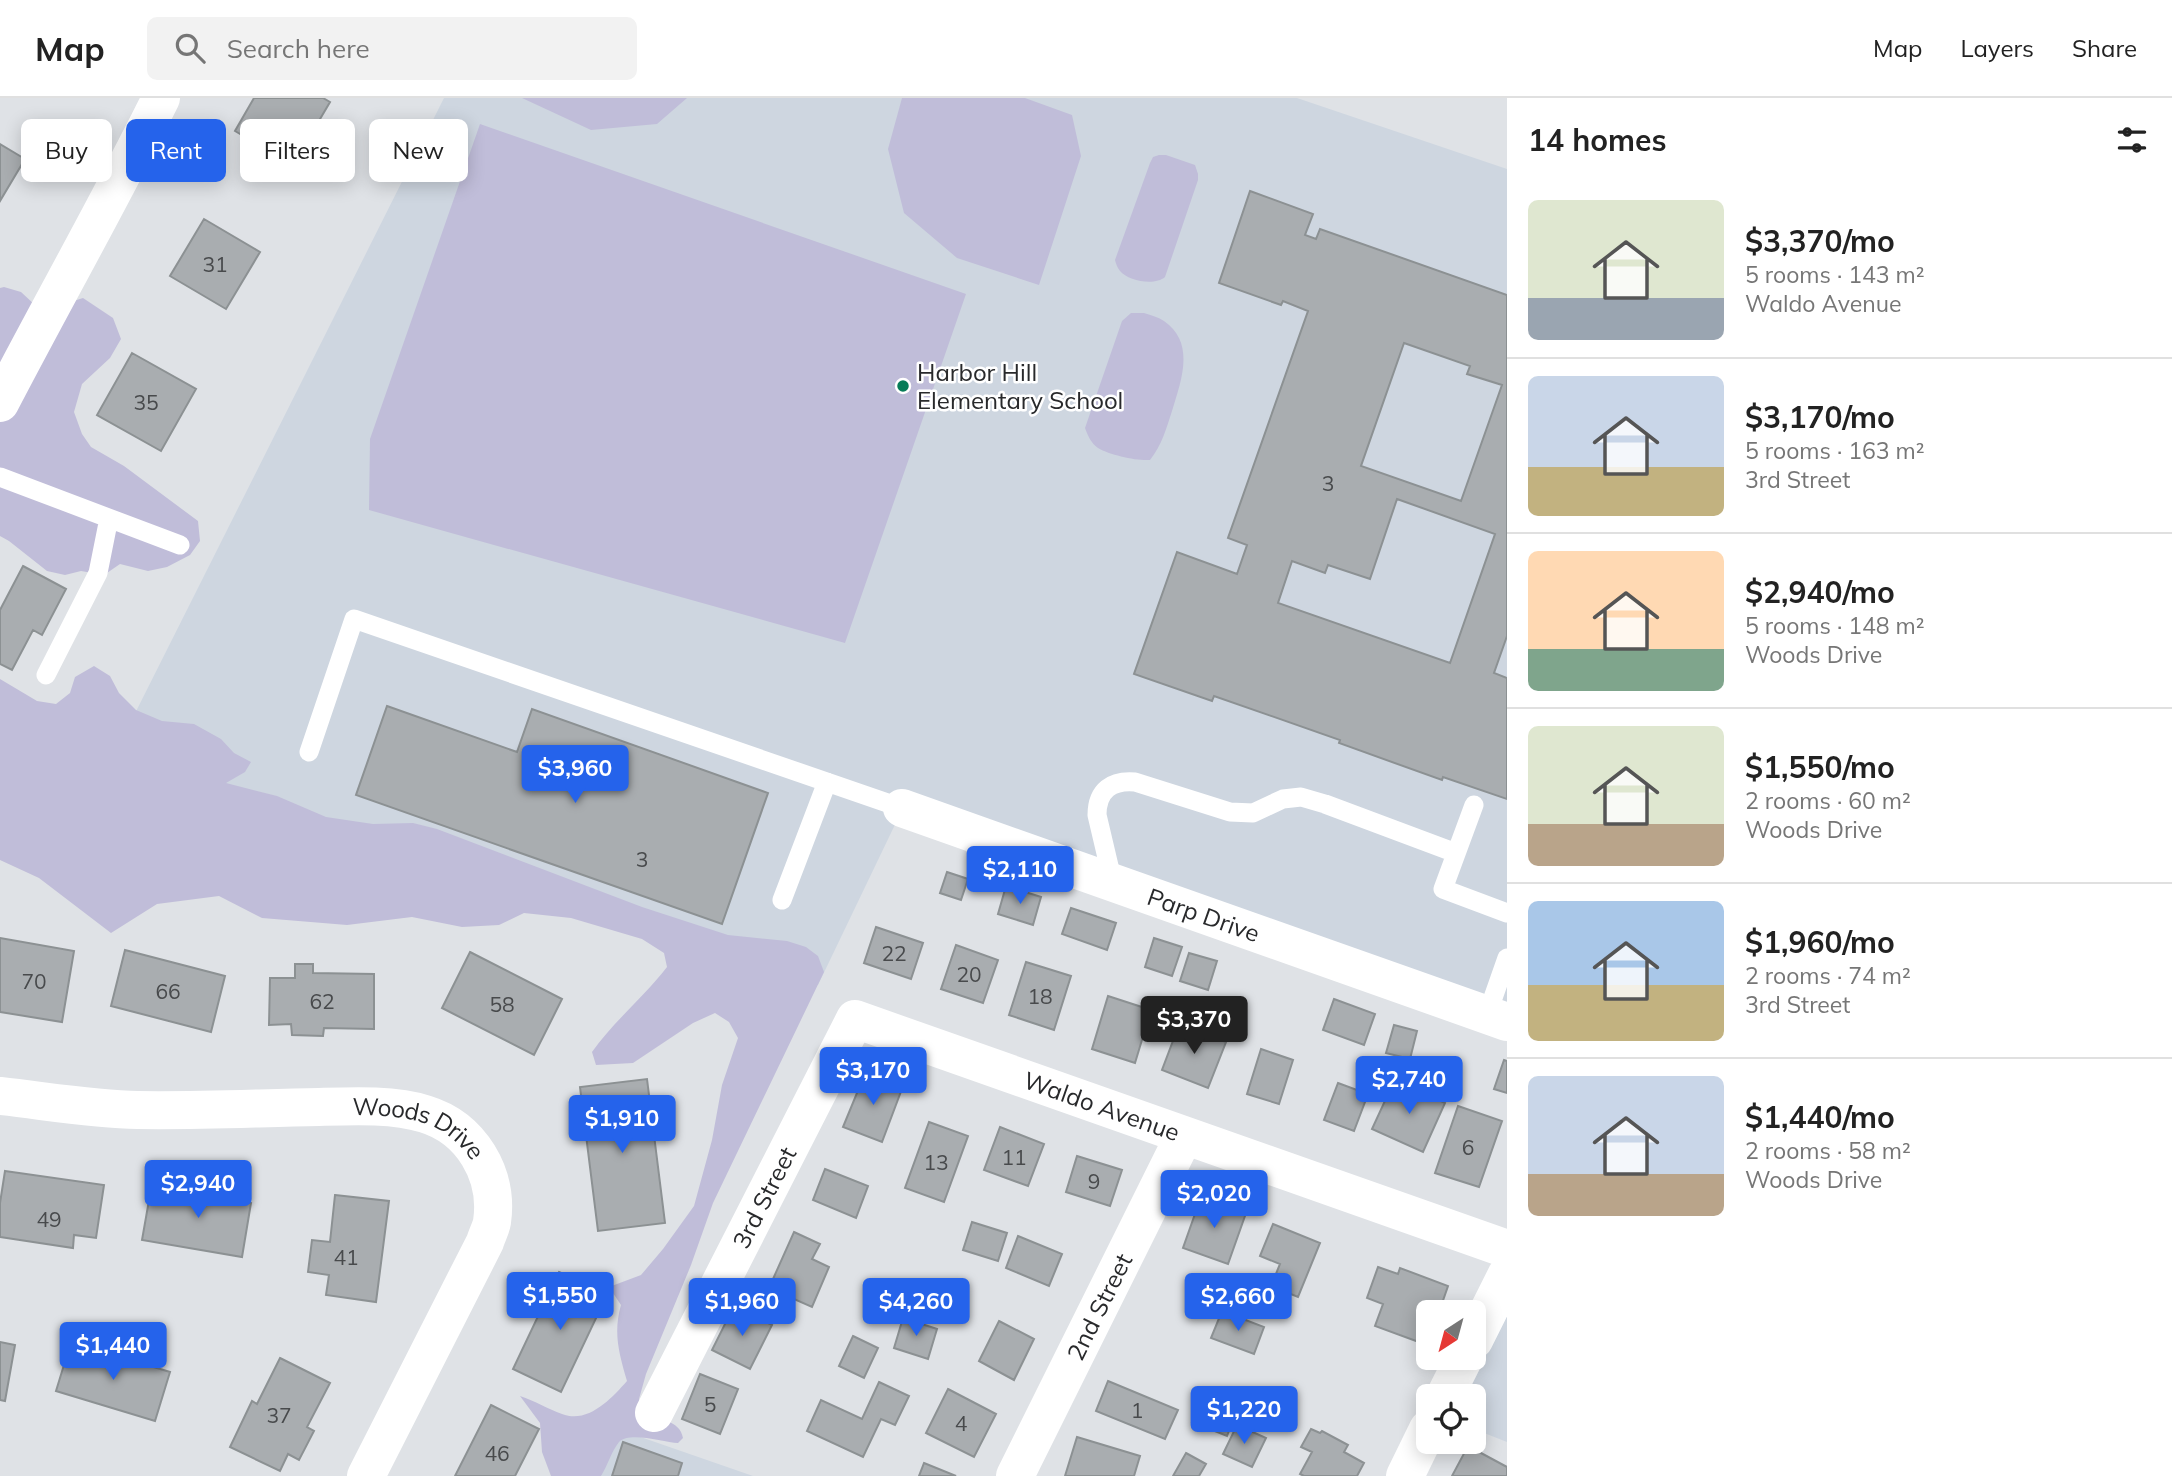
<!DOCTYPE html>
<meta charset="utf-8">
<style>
:root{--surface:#fff;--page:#f2f2f2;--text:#222;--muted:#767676;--line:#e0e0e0;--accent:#2563eb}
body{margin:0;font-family:Mulish,sans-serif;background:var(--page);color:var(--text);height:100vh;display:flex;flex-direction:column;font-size:26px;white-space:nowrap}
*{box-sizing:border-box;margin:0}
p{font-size:23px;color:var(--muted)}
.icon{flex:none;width:38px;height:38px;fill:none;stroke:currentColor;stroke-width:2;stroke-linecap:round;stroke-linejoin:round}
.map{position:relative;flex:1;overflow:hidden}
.drawer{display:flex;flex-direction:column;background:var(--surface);width:665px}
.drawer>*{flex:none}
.banner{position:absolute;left:21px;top:21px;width:665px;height:63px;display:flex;gap:14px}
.needle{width:46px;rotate:216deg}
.buttons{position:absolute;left:1416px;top:1202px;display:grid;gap:14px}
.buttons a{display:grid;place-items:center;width:70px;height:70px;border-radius:10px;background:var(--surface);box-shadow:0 4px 18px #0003;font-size:35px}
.price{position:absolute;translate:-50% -60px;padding:0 16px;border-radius:7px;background:var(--accent);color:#fff;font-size:23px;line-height:46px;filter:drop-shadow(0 2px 4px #0008)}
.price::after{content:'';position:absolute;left:50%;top:42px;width:21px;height:16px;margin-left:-10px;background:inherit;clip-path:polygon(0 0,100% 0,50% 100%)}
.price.selected{background:#222;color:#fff}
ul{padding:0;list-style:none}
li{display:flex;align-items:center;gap:21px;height:175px;padding:0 21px}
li+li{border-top:2px solid var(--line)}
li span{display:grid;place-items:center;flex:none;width:196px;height:140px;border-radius:10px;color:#555}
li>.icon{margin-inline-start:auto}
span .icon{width:84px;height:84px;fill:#fffc;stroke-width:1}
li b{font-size:30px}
h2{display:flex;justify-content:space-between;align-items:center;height:84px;padding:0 21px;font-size:30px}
.tag{padding:0 24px;border-radius:10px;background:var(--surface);box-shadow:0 4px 18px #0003;font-size:24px;line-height:63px}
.tag.selected{background:var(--accent);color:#fff}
header{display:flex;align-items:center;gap:42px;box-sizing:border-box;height:98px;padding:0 35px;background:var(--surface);border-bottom:2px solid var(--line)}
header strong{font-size:33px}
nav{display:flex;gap:38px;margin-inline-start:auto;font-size:24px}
.search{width:490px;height:63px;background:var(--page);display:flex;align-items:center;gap:18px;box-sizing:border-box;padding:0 24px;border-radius:10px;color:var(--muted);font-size:26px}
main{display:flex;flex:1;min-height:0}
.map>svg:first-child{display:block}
</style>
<header>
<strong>Map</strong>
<div class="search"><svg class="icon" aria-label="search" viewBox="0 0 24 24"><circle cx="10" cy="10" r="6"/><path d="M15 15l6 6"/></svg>Search here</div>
<nav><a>Map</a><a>Layers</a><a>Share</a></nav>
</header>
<main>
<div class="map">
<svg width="1507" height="1378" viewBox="0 0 1507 1378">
<rect width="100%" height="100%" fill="#dfe2e6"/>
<!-- built -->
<path fill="#ced6e0" d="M444,0h853l210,71v853l-605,-212 -84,175 -360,-128 -368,-54z
M1507,1186v158l-33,-13v-33h-25z
M606,1327l147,51h-171z"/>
<!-- green -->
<path fill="#c0bdd9" d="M522,0h165l-30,26 -66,6z
M902,0h123l47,17 9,41 -42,129 -82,-27 -53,-45 -16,-64z
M480,26l486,170 -121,349 -476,-133 1,-71z
M1159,57h7l29,10 3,9v6l-33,97c-10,9 -37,4 -45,-6 -3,-4 -4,-7 -5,-11l35,-97 3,-6z
M4,189l17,5 14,13 23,1 25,-8 30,20 8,21 -11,19 -28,26 -8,28 8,22 9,13 33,19 74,55 2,20 -10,14 -23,12 -19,4 -28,-7 -16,11 -23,-4 -16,4 -18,-4 -38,-30 -9,-5v-248z
M1144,215c6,2 14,4 20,8 32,22 17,60 8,90 -6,18 -10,34 -22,49 -14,1 -40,-5 -52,-12 -7,-5 -10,-12 -13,-20l37,-107 9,-8z
M94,568l16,10 9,17 17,17 26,11 32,3 27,15 13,14 17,9 -6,10 -19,11 51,13 49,21 47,7 40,-1 24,6 205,78 86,28 59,6 19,6 12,9 6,16 -111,231 -22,62 -45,109 -7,25c1,2 5,9 6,11 12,11 35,9 38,28l-5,5c-14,-1 -49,-12 -59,-1 -8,10 -11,23 -18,34h-50l-9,-24 -2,-29 -20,-27c15,5 28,13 42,18 26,10 49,-15 65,-33 -8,-28 -14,-48 -6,-76l-12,-18 32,-12 22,-26 31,-43 18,-66 10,-55 16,-47 -9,-16 -14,-9 -22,10 -60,40 -37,2 -4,-13c22,-31 52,-55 75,-85l-3,-14 -22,-14 -71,-21 -47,-5 -25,12 -37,2 -50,-10 -65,8 -85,-7 -43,-22 -62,8 -46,29 -72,-55 -39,-18v-181l37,22 19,3 14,-11 5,-16z"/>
<!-- building -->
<path fill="#a9adb0" stroke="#8c9193" stroke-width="2" fill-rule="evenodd" d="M254,0h69l7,4 -37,63 -58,-34z
M0,46l25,15 -25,42z
M1250,93l63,23 -8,21 11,4 4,-10 187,66v341l-13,37 13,5v121l-64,-22 -1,3 -103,-37 1,-3 -126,-44 -2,5 -78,-27 43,-122 60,22 10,-29 -19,-7 80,-227 -25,-10 -2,4 -62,-22zM1404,245l66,23 -3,8 35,11 -41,116 -100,-35zM1397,401l98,35 -45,129 -172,-60 14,-42 33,12 3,-8 42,14z
M204,121l56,33 -34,57 -56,-33z
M132,255l64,36 -35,62 -64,-36z
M23,468l43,23 -24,46 -9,-5 -21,40 -12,-6v-54z
M387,608l130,46 15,-43 236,84 -46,131 -366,-129z
M947,774l21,7 -7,21 -21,-7z
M1006,788l35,11 -8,28 -35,-11z
M1071,810l45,15 -9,27 -45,-16z
M876,829l47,16 -12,36 -47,-16z
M0,840l74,13 -12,71 -62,-10z
M1154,840l28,9 -10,29 -27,-9z
M956,847l42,15 -15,43 -42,-14z
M125,852l100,26 -14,56 -100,-26z
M470,854l92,47 -28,56 -92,-47z
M1189,855l28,8 -9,29 -28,-9z
M1026,864l45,14 -17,54 -45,-15z
M295,866h18v9l61,1v55l-50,-1 -1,8 -31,-1 -1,-11 -22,1 1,-47h25z
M1108,898l43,14 -16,53 -43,-14z
M1334,901l41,15 -11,31 -41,-15z
M1179,927l47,17 -18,46 -46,-18z
M1394,927l23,6 -7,28 -24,-6z
M1261,951l32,11 -14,44 -32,-10z
M1504,962l3,1v32l-13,-4z
M866,973l37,15 -21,56 -39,-15z
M647,981l18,144 -67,8 -18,-144z
M1395,981l50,24 -22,49 -51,-23z
M1338,985l30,11 -14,37 -30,-11z
M1458,1008l44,15 -23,66 -44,-14z
M929,1024l39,14 -24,66 -39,-14z
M1000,1029l44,17 -16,42 -44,-16z
M1077,1058l45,14 -12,36 -44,-14z
M825,1071l43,17 -12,32 -43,-18z
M5,1073l99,14 -8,53 -22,-3 -1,13 -73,-11v-34z
M199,1083l30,4 -2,14 24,4 -9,54 -100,-17 9,-51 45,7z
M335,1097l54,6 -13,101 -50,-7 3,-20 -21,-3 4,-32 18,2z
M1201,1099l45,16 -18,51 -45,-16z
M972,1124l35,11 -9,28 -35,-11z
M1273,1126l47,19 -22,54 -27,-11 9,-22 -20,-8z
M794,1134l26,12 -8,15 17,8 -17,40 -43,-19z
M1018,1138l44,18 -13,32 -43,-18z
M1378,1169l20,7 2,-6 48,18 -9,26h-11l-1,33 -52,-19 8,-22 -16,-6z
M559,1174l48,23 -46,97 -48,-23z
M734,1208l38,19 -22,44 -38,-19z
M1222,1213l42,16 -10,27 -43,-16z
M903,1220l34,11 -9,30 -34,-11z
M999,1223l35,18 -20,41 -35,-19z
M853,1238l25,12 -14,30 -25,-12z
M0,1244l15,3 -10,56 -5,-1z
M71,1244l99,30 -15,49 -99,-30z
M280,1260l50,25 -23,44 7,4 -15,29 -11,-6 -8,17 -50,-24 22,-46 5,3z
M700,1276l38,15 -18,45 -38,-15z
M1108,1283l70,29 -13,29 -69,-28z
M879,1284l30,14 -14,29 -14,-6 -18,38 -56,-26 14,-31 41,19z
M948,1291l48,25 -22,43 -48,-24z
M1206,1291l34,14 -13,33 -35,-14z
M491,1307l48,24 -24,47h-60z
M1237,1327l29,13 -14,29 -29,-13z
M1311,1331l9,4 2,-2 26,14 -4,7 20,11 -7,13h-53l-4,-2 12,-22 -11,-5z
M1077,1339l63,19 -6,20h-69z
M623,1344l59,21 -4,13h-66z
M1468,1348l39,21v9h-55z
M1186,1355l20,11 -7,12h-26z
M924,1365l32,13h-37z"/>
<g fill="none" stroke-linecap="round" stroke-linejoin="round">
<!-- lane -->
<path stroke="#fff" stroke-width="19" d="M0,379l180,68
M46,577l52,-102 11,-55
M309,654l45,-133 548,189
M1474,707l-31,84 64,24
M1113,785l-16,-68c0,-25 15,-35 38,-33l95,30 23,1 30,-14 18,-2 24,7 131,49
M782,802l45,-118
M1487,917l20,-57"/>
<!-- street -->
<g stroke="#fff" stroke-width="38">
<path d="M0,305c53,-102 110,-202 161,-305"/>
<path id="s1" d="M902,710l605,214"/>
<path id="s2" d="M0,998c46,5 92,13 138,14 60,1 121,-2 181,-3 32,-1 75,-3 106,7 46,14 74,60 67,108 -1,6 -5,13 -7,20l-119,234"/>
<path d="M1474,1242l33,-66"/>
<path d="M1445,1298l19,-38"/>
<path id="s3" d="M654,1315l201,-394 652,230"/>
<path id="s4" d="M1015,1378l169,-340"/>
<path d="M1405,1378l23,-47"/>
</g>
</g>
<!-- markers -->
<circle fill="#077c58" stroke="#fff" stroke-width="2.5" cx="903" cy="288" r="7"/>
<g text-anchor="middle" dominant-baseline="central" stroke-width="5" stroke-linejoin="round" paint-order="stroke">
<!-- number labels -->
<g font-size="21" fill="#484a4c">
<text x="215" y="166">31</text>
<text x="146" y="304">35</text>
<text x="1328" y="385">3</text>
<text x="642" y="761">3</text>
<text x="894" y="855">22</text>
<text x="969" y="876">20</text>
<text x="34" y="883">70</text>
<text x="168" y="893">66</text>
<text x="1040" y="898">18</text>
<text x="322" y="903">62</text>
<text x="502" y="906">58</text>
<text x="1468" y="1049">6</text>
<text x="1014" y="1059">11</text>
<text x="936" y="1064">13</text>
<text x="1094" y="1083">9</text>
<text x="49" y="1121">49</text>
<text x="346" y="1159">41</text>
<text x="710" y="1306">5</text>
<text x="1137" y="1312">1</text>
<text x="279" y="1317">37</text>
<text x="961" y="1325">4</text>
<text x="497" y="1355">46</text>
</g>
<!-- poi labels -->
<g font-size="24" fill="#28292b" stroke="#fff" text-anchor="start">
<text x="917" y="274">Harbor Hill<tspan x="917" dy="28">Elementary School</tspan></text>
</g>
<!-- street labels -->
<g font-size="24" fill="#28292b" stroke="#fff">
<text stroke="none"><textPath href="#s1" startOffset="320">Parp Drive</textPath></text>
<text stroke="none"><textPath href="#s3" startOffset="704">Waldo Avenue</textPath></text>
<text stroke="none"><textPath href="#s2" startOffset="425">Woods Drive</textPath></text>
<text stroke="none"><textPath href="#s3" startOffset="242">3rd Street</textPath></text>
<text stroke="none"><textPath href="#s4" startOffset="189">2nd Street</textPath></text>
</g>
</g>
</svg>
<div class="buttons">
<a><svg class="needle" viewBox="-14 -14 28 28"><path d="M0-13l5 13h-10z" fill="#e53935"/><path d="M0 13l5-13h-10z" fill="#767676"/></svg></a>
<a><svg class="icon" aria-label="locate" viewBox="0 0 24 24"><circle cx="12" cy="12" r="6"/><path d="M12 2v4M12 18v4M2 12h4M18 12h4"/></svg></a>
</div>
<b class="price" style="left:575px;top:707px">$3,960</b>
<b class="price" style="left:1020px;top:808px">$2,110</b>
<b class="price selected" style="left:1194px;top:958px">$3,370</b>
<b class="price" style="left:873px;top:1009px">$3,170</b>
<b class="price" style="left:1409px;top:1018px">$2,740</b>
<b class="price" style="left:622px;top:1057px">$1,910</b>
<b class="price" style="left:198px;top:1122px">$2,940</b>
<b class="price" style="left:1214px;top:1132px">$2,020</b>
<b class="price" style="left:560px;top:1234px">$1,550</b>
<b class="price" style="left:1238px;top:1235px">$2,660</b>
<b class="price" style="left:742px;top:1240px">$1,960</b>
<b class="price" style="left:916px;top:1240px">$4,260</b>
<b class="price" style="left:113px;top:1284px">$1,440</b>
<b class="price" style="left:1244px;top:1348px">$1,220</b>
<div class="banner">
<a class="tag">Buy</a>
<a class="tag selected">Rent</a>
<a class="tag">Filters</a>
<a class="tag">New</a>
</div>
</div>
<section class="drawer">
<h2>14 homes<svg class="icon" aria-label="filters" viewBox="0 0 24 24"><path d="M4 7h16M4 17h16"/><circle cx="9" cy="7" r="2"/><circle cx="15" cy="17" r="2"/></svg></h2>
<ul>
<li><span style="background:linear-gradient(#dfe7d0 70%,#9aa5b1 0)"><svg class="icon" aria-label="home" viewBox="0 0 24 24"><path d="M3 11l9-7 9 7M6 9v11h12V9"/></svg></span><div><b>$3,370/mo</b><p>5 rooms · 143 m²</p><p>Waldo Avenue</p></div></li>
<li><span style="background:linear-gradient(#c9d6e8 65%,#c2b280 0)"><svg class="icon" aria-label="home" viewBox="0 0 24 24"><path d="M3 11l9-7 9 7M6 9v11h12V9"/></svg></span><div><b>$3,170/mo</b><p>5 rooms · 163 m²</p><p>3rd Street</p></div></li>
<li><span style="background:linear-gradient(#ffd9b3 70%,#7fa58c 0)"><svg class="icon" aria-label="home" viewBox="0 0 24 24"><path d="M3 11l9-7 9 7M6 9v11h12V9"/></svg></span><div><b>$2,940/mo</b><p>5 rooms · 148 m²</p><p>Woods Drive</p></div></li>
<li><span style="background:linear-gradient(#dfe7d0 70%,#b9a48a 0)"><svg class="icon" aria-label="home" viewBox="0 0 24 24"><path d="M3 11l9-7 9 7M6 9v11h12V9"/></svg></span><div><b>$1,550/mo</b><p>2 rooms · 60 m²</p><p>Woods Drive</p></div></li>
<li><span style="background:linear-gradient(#a9c7e8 60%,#c2b280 0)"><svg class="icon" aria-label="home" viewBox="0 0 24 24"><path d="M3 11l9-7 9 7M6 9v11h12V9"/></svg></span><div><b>$1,960/mo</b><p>2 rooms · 74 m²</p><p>3rd Street</p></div></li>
<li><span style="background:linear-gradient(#c9d6e8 70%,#b9a48a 0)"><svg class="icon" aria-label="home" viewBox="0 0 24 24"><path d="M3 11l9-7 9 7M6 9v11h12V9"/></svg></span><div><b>$1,440/mo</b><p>2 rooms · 58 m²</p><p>Woods Drive</p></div></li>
</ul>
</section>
</main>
